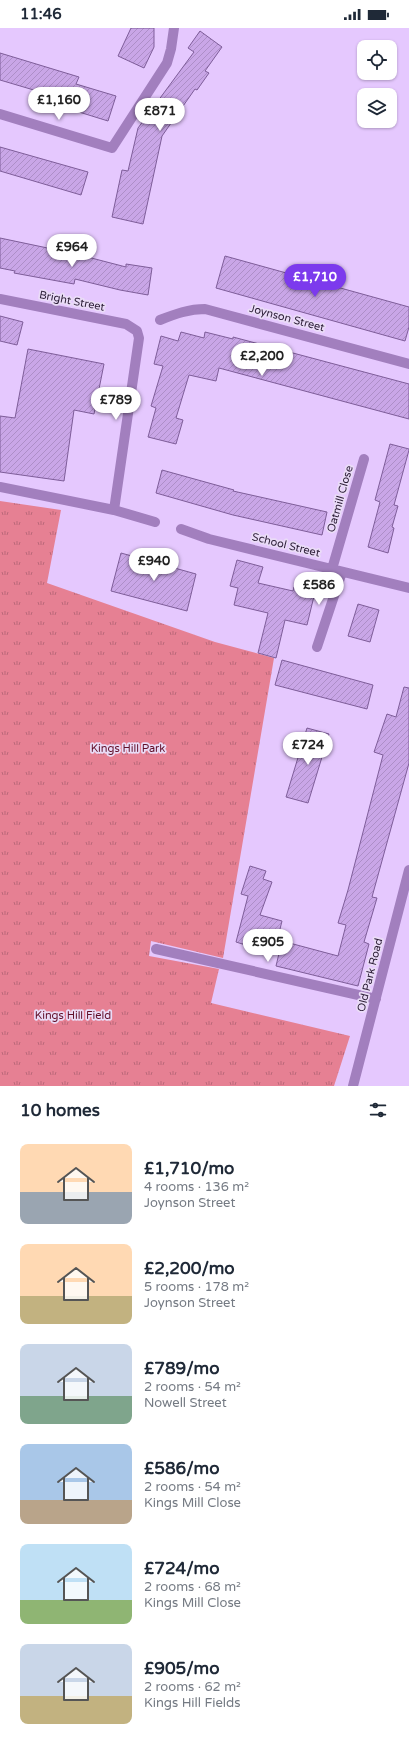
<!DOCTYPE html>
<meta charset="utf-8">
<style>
:root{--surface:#fff;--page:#f6f6f7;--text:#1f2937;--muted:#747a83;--accent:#7c3aed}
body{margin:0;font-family:"Varela Round",sans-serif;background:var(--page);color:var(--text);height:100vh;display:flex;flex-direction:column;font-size:15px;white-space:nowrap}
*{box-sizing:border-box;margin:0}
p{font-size:13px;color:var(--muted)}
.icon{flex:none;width:22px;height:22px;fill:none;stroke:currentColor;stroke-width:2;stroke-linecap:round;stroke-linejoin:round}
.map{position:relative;height:1058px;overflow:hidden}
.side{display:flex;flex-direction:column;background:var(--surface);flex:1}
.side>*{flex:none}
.controls{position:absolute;left:357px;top:12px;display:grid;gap:8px}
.controls a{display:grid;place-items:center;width:40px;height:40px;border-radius:8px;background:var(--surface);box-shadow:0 1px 3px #0004;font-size:20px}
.price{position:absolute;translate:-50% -34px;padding:0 9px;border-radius:14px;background:#fff;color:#222;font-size:13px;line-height:26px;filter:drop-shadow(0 1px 2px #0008)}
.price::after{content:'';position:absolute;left:50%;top:24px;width:12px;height:9px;margin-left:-6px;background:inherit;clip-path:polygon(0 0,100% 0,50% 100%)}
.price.active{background:var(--accent);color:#fff}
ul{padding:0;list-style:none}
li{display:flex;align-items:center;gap:12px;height:100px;padding:0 20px}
li span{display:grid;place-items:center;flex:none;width:112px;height:80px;border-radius:8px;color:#555}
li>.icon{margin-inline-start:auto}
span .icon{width:48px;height:48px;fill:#fffc;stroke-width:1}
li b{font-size:17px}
h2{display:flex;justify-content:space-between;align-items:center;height:48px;padding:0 20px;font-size:17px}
.status{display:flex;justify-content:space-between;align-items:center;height:28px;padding:0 20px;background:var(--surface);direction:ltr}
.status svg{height:11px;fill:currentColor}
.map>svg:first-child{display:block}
</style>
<div class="status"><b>11:46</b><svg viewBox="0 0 49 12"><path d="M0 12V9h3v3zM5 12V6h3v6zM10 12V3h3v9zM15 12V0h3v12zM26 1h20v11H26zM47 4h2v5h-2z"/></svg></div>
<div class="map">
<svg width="409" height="1058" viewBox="0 0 409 1058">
<defs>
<pattern id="park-tufts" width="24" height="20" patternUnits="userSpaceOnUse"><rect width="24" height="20" fill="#e68093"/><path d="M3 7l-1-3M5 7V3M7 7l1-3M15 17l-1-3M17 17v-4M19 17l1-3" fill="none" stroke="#bb6879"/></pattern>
<pattern id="building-hatch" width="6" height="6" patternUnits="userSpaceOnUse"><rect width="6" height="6" fill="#c9a6e7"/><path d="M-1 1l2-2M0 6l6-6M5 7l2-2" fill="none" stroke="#ad8ec7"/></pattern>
</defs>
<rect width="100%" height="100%" fill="#e5c8fe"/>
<!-- park -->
<path fill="url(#park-tufts)" d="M0,473l61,9 -14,73 168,59 59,16 -51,300 -72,-17 -2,15 70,13 -8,34 139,33 -16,50h-334z"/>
<!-- building -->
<path fill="url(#building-hatch)" stroke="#7e5d99" d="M131,0h23v19l-10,21 -26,-12z
M200,3l22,16 -17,24 4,2 -12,17 -2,-1 -33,47 -19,88 -31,-7 10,-47 6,1 10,-43 56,-76 -6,-4z
M0,25l79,24 -3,7 40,12 -8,25 -29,-9 2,-8 -81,-24z
M0,119l88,25 -7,23 -81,-24z
M0,210l76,16 50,13v-3l26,4 -4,27 -28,-5 -45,-11 -1,5 -60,-11 1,-2 -15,-3z
M225,228l184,51v20l-4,14 -189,-53z
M0,288l23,6 -6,23 -17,-4z
M181,304l23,6 1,-6 28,7v-2l176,47v35l-190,-51 -3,13 -27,-6 -13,43 7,2 -7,24 -28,-7 8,-29 -5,-2 12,-40 -9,-2 7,-28 17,5z
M28,321l76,15 -10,50 -20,-4 -10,71 -64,-9v-56l15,2z
M390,416l19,5v1l-15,55 4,1 -6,21 2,1 -6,25 -20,-6 12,-45 -5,-2z
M162,442l72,20 -1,1 94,21 -5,23 -89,-20 -77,-22z
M121,525l75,21 -9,37 -76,-20z
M237,532l26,7 -5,16 35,8 1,-4 21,5 -8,33 -22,-5 -9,38 -18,-5 10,-40 -34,-8 4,-17 -8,-2z
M358,576l21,6 -9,32 -22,-6z
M282,632l91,25 -6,24 -92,-24z
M404,659l5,1v75l-37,134 5,1 -13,44 5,2 -11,42 -82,-20 6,-25 56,15 8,-31 -8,-2 10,-33 35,-135 -9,-3 13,-38 9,3z
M307,700l22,6 -21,69 -22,-6z
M250,838l16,5 -3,8 9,3 -12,33 22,6 -6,24 -22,-6 -2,8 -16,-5 12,-46 -7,-2z"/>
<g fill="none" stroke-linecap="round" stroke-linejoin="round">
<!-- minor -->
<path stroke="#a27fbe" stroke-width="10" d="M0,86l112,34 55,-85 4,-14 3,-21
M0,271l126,25 11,7 2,7 -25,172
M160,292c15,-6 29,-11 45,-11l204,55
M0,459l114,23 41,12
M181,501l28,10 200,49
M332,541l32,-110
M317,619l25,-75
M156,921l220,50
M353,1058l56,-216"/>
</g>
<g text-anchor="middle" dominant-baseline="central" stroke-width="3.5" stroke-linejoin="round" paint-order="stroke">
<!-- street labels -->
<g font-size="11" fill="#2b1d36" stroke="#eadcf7">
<text transform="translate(72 273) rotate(11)">Bright Street</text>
<text transform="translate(287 290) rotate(15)">Joynson Street</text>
<text transform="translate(340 471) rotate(-74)">Oatmill Close</text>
<text transform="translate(286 517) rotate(14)">School Street</text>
<text transform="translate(370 947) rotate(-76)">Old Park Road</text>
</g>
<!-- park labels -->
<g font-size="11" fill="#610e28" stroke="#eadcf7">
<text x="128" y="720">Kings Hill Park</text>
<text x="73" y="987">Kings Hill Field</text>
</g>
</g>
</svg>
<div class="controls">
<a><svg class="icon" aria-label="locate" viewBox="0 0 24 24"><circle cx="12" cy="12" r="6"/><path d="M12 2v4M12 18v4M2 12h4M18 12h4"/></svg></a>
<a><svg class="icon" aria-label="layers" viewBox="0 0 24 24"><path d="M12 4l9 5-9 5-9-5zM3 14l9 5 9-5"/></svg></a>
</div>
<b class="price" style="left:59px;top:93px">£1,160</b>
<b class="price" style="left:160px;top:104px">£871</b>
<b class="price" style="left:72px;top:240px">£964</b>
<b class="price active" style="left:315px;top:270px">£1,710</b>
<b class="price" style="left:262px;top:349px">£2,200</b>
<b class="price" style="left:116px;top:393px">£789</b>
<b class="price" style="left:154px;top:554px">£940</b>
<b class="price" style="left:319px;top:578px">£586</b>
<b class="price" style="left:308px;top:738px">£724</b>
<b class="price" style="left:268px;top:935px">£905</b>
</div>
<section class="side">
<h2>10 homes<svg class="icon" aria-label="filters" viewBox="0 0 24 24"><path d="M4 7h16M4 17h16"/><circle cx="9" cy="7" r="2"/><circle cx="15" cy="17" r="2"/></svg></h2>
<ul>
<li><span style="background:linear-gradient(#ffd9b3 60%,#9aa5b1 0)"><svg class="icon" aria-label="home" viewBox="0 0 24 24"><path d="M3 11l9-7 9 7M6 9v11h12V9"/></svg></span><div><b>£1,710/mo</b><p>4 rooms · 136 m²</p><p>Joynson Street</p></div></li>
<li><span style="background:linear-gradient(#ffd9b3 65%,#c2b280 0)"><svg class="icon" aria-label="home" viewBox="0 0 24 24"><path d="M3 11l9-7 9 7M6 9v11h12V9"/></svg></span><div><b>£2,200/mo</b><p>5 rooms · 178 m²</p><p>Joynson Street</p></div></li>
<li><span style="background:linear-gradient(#c9d6e8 65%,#7fa58c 0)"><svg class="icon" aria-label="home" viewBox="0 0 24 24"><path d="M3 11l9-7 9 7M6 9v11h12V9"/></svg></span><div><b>£789/mo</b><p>2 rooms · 54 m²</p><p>Nowell Street</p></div></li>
<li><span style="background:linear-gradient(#a9c7e8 70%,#b9a48a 0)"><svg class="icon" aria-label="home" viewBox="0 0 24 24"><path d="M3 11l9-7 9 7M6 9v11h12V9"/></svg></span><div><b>£586/mo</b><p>2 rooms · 54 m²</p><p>Kings Mill Close</p></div></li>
<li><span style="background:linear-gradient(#bfe0f5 70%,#8fb573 0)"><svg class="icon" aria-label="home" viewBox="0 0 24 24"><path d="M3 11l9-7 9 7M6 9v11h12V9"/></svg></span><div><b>£724/mo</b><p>2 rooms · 68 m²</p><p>Kings Mill Close</p></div></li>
<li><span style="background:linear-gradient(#c9d6e8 65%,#c2b280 0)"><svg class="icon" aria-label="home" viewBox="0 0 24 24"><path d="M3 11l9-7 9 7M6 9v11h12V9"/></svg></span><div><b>£905/mo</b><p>2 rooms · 62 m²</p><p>Kings Hill Fields</p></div></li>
</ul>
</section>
